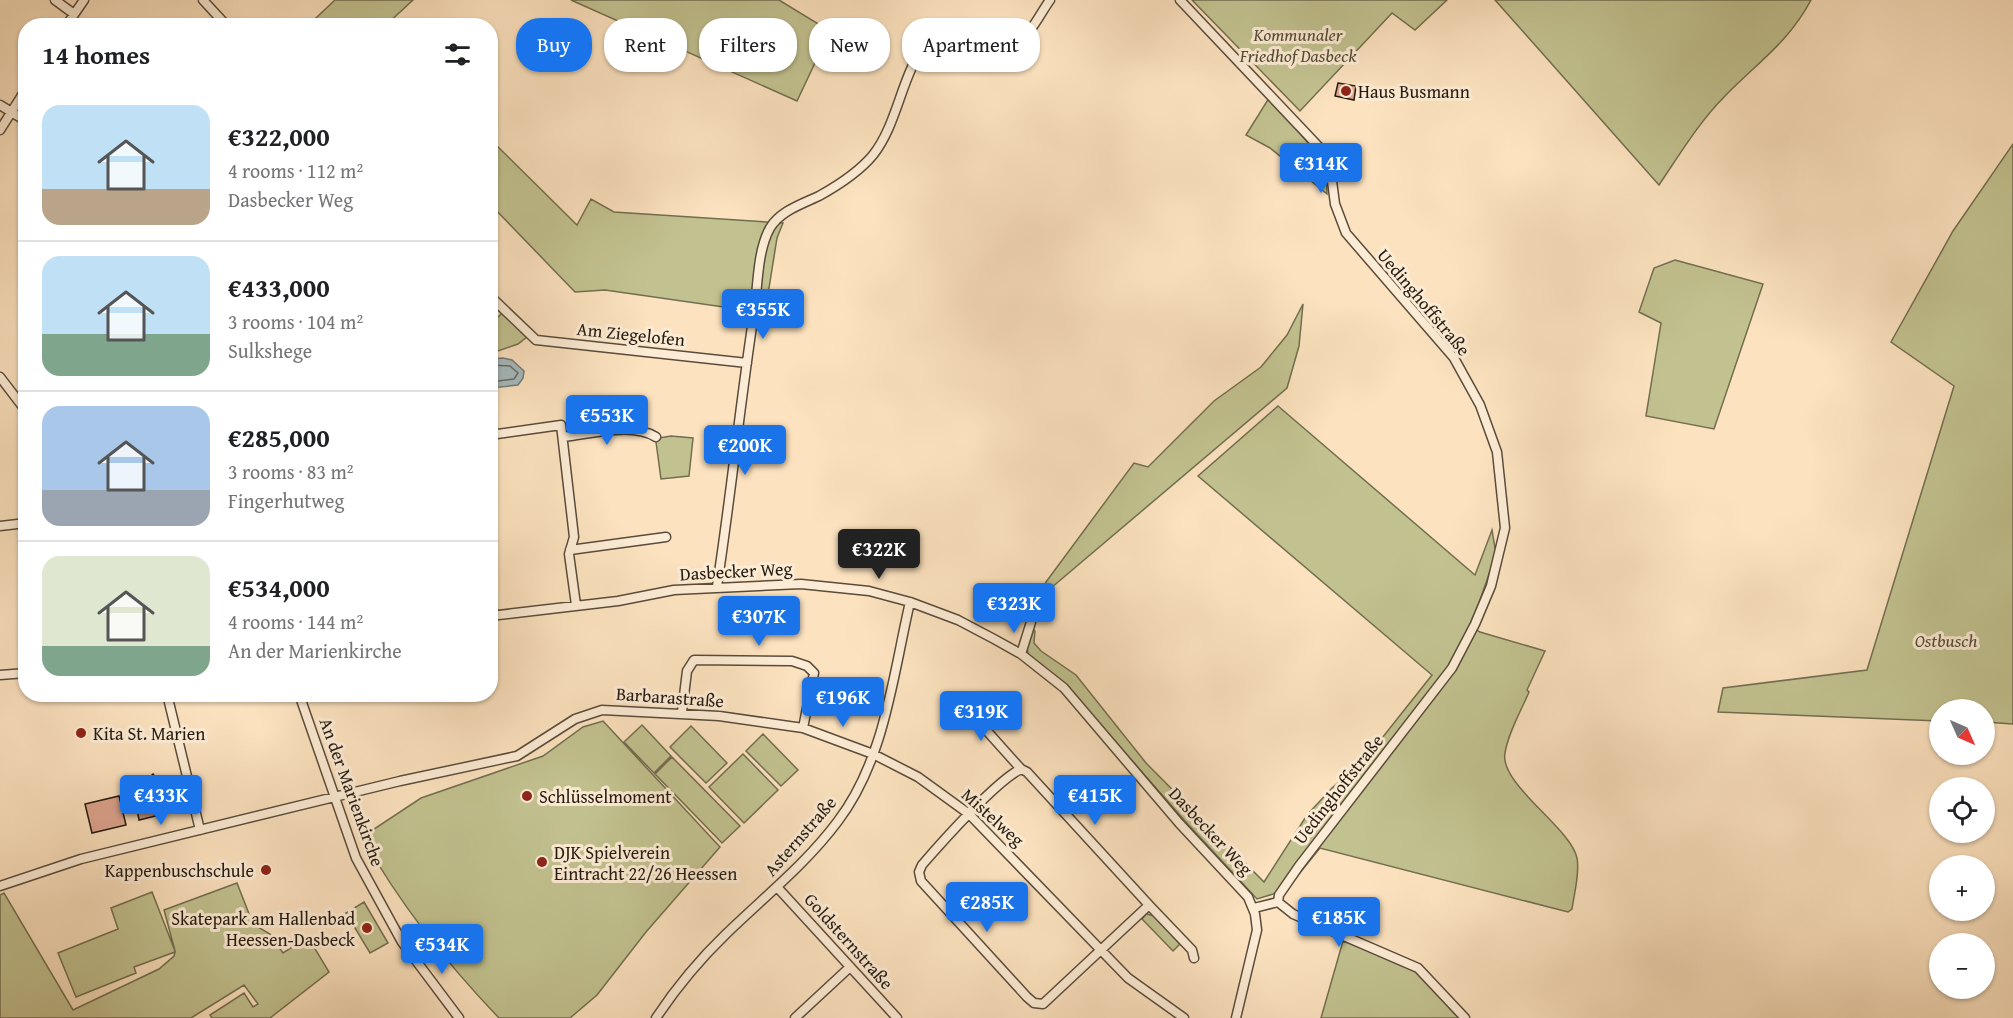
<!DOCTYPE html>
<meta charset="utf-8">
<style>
:root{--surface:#fff;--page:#f2f2f2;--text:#202124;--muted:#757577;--line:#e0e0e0;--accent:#1a73e8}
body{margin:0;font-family:"Gentium Book Plus",serif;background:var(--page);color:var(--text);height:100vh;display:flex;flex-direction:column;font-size:22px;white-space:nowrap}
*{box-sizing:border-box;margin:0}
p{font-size:20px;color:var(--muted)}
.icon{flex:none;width:33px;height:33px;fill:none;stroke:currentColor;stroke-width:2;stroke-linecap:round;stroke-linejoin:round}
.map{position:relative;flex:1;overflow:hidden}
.details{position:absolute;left:18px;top:18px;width:480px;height:684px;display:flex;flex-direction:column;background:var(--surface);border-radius:24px;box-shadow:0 2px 4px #0004}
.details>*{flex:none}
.hud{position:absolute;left:516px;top:18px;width:570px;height:54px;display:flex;gap:12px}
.needle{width:39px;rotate:135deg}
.tools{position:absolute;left:1929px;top:699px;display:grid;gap:12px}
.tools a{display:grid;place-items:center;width:66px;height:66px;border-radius:50%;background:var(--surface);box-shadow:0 2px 4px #0004;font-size:30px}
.price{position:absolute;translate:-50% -51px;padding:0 14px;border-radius:6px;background:var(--accent);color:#fff;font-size:20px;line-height:39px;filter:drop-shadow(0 2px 3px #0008)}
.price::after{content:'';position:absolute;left:50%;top:36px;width:18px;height:14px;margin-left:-9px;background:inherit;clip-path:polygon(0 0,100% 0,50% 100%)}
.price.selected{background:#222;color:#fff}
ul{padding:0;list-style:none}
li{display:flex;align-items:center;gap:18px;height:150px;padding:0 24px}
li+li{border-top:2px solid var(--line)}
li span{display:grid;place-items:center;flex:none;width:168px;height:120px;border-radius:18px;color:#555}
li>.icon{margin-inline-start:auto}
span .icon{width:72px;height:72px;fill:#fffc;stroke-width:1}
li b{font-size:26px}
h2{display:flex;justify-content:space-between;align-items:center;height:72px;padding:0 24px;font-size:26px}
.tag{padding:0 21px;border-radius:24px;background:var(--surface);box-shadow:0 2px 4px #0004;font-size:21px;line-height:54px}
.tag.selected{background:var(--accent);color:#fff}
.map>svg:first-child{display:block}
</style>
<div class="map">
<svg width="2013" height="1018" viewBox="0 0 2013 1018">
<rect width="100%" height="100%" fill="#fce2bf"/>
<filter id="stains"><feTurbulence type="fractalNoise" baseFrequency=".00333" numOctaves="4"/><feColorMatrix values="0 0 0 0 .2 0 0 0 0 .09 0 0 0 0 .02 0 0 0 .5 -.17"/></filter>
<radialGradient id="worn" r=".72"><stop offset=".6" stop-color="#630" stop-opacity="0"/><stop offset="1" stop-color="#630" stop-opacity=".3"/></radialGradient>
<!-- green -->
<path fill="#c2c290" stroke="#726e50" stroke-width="1.5" d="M335,0h78l-27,25h-62l-8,-7z
M571,0h208l51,31 -33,70z
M1192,0h255l-32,30 -23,-17 -92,98z
M1495,0h316c-22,42 -54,63 -86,96 -26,26 -45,58 -66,89z
M1269,98l53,61 4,9 1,26 -57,-46 -24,-13z
M490,139l87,86 14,-26 23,13 169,11 -6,15 -12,75 -160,-23 -30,2 -84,-87z
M2013,144v580l-28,-2 -1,-12h-44l-1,11 -221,-9 5,-24 144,-18 87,-284 -63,-44 62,-111z
M1675,260l88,24 -49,145 -68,-13 15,-93 -22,-11 15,-44z
M1303,304l-4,42 -12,42 -236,200 -18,21 -8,32 9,-38 12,-21 88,-119 14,4 66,-66 47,-34 26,-32z
M503,312l24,25 -9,7 -20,7 -7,-7v-20z
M1278,406l197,169 17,-45 4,24 -25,72 9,6 65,19 -18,39 2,2c-8,19 -21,41 -24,61 -6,31 66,75 72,105 3,16 -3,36 -5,51l-4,3 -248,-64 -34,42 -29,9 -73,-79 -113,-129 -43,-37 -1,-9 5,-17 3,3 -1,12 7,8 35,24 70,88 118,119 43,-67 25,-27 35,-31 65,-82 -234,-199z
M671,436l22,2 -4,38 -28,3 -5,-37 3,-4z
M603,721l117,126 -74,85 -49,63 -27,23h-71c-52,-54 -100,-116 -137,-181l59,-39 122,-42 40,-29z
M642,725l29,31 -17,17 -30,-31z
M691,726l36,37 -21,20 -36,-36z
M763,734l35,36 -17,16 -35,-35z
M743,754l35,36 -34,33 -35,-36z
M672,757l68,69 -18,17 -67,-69z
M237,883l16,41 17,10 13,19 25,-16 21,35 -59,46h-58l-2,-3 34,-22 9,14 5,-3 -14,-19 -53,33h-191v-123l4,-2 69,117 86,-41 15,-13 1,-4 -41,15 2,6 -60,24 -18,-44 60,-24 -7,-21 41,-16 23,59 -11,-41z
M364,902l24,41 -18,10 -24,-40z
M1146,914l9,2 25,28 -7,7 -31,-32z
M1343,941l60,23 19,12 38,42h-139z"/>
<!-- water -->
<path fill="#a5babe" stroke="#717a78" stroke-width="1.5" d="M503,358l9,2 12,11 -1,7 -5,7 -27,3v-29z"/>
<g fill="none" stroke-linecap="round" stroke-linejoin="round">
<!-- shore -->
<path stroke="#646a67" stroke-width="1.5" d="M490,365l20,1 8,7 -4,6 -24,3"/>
</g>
<!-- building -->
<path fill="#dfa690" stroke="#231a10" stroke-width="1.5" d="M1338,83l18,3 -2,14 -19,-4z
M153,774l6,7 6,-1 2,10 10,10 -6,5 1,7 -33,8 -2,-11 -5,-7 3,-3 -3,-12 8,-1z
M119,796l7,29 -34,8 -7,-29z"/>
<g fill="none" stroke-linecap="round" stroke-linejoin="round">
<!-- street casing -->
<g stroke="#594c3c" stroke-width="11">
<path id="street" d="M55,0l19,14
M203,0l24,26
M1180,0l140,148 10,18 5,38 11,29 108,125 26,47 17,47 8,76 -14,58 -16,38 -23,44 -153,198 -20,29 -1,7
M66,26l18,-26
M0,105l26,16
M0,130l26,-41
M490,296l46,44 211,23
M0,377l26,34
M490,435l71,-10 13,112 -5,17 7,51
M563,437c28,-3 68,-15 93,0
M0,526l26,-3
M570,550l96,-13
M717,586c14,-91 23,-182 37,-273 4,-26 3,-62 16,-85 10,-17 32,-24 49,-32 18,-10 40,-24 54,-41 26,-33 28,-82 55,-114 16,-19 65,9 88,1 14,-5 25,-30 34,-42
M490,616l128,-15 56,-11 127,-6 68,7 41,11 48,18 36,19 27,15 43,34 115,135 69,74 7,17 2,16 -21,88
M1021,654l10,-32
M0,675l26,-2
M167,694l33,136
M299,694l57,164 46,84 57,76
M961,702l60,67
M682,712l5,-41 7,-11 98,1 15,5 7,7 -11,55
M1021,769l6,3 122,133 -106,99 -9,-1 -7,-6 -106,-116 -2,-9 3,-7c19,-22 75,-85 99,-96z
M0,886l81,-27 319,-78 117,-25 58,-37 27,-9 117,6 84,12 70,26 45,23 51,37 159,164 56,40
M777,887l120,131
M1278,902l15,12 125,54 47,50
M1149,905l43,45 2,8
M1254,908l24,-6
M656,1018c20,-30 44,-59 70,-84 38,-37 80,-70 112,-113 47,-62 55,-146 72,-219
M795,1018l55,-51"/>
</g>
<!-- street -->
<use href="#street" stroke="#fdecd5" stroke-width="8"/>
</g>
<!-- markers -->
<g fill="#8f2418" stroke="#fdecd5" stroke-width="2">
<circle cx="1346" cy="91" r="6"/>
<circle cx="81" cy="733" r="6"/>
<circle cx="527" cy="796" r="6"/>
<circle cx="542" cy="862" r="6"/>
<circle cx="266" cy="870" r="6"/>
<circle cx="367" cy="928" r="6"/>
</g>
<g text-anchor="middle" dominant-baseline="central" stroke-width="6" stroke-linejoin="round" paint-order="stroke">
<!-- park labels -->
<g font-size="18" font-style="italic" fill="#534c36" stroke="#fdecd5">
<text x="1298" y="34">Kommunaler<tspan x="1298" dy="21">Friedhof Dasbeck</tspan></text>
<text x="1946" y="640">Ostbusch</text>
</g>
<!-- poi labels -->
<g font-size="18" fill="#231a10" stroke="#fdecd5" text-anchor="start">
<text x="1358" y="91">Haus Busmann</text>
<text x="93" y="733">Kita St. Marien</text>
<text x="539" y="796">Schlüsselmoment</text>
<text x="554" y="852">DJK Spielverein<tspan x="554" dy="21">Eintracht 22/26 Heessen</tspan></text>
<text x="254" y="870" text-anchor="end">Kappenbuschschule</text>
<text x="355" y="918" text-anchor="end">Skatepark am Hallenbad<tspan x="355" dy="21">Heessen-Dasbeck</tspan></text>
</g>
<!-- street labels -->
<g font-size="18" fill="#231a10" stroke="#fdecd5">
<text transform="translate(1424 302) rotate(50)">Uedinghoffstraße</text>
<text transform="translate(631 334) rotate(6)">Am Ziegelofen</text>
<text transform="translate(736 571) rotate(-3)">Dasbecker Weg</text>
<text transform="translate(670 697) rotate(4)">Barbarastraße</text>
<text transform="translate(1338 789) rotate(-52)">Uedinghoffstraße</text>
<text transform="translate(352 792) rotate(70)">An der Marienkirche</text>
<text transform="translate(993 817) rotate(42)">Mistelweg</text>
<text transform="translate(1211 831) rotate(47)">Dasbecker Weg</text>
<text transform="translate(800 836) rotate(-49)">Asternstraße</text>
<text transform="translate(849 941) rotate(48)">Goldsternstraße</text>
</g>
</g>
<rect width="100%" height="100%" filter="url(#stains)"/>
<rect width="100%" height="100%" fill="url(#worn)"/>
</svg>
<div class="tools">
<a><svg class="needle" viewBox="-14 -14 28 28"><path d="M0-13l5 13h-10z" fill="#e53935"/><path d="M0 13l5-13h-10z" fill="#757577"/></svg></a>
<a><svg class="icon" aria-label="locate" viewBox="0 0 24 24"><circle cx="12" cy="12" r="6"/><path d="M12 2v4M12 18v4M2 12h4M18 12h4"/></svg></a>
<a>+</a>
<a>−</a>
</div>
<b class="price" style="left:1321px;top:194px">€314K</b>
<b class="price" style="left:763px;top:340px">€355K</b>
<b class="price" style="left:607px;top:446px">€553K</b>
<b class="price" style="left:745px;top:476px">€200K</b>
<b class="price selected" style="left:879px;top:580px">€322K</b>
<b class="price" style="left:1014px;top:634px">€323K</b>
<b class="price" style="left:759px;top:647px">€307K</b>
<b class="price" style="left:843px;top:728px">€196K</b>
<b class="price" style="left:981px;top:742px">€319K</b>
<b class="price" style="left:161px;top:826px">€433K</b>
<b class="price" style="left:1095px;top:826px">€415K</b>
<b class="price" style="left:987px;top:933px">€285K</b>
<b class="price" style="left:1339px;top:948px">€185K</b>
<b class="price" style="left:442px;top:975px">€534K</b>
<div class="hud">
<a class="tag selected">Buy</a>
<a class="tag">Rent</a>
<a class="tag">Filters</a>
<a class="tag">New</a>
<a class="tag">Apartment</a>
</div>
<section class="details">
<h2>14 homes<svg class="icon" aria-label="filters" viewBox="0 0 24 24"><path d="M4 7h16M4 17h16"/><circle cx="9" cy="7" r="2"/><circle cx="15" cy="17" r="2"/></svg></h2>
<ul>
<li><span style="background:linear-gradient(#bfe0f5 70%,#b9a48a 0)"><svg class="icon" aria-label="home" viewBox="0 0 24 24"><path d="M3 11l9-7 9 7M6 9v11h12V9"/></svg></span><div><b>€322,000</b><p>4 rooms · 112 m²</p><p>Dasbecker Weg</p></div></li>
<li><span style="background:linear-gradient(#bfe0f5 65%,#7fa58c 0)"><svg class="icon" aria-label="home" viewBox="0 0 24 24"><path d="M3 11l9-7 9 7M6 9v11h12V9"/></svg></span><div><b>€433,000</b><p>3 rooms · 104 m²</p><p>Sulkshege</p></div></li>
<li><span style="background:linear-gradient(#a9c7e8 70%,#9aa5b1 0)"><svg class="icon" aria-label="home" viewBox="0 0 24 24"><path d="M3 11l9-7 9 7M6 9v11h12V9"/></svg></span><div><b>€285,000</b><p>3 rooms · 83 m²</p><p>Fingerhutweg</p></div></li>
<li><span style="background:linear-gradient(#dfe7d0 75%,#7fa58c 0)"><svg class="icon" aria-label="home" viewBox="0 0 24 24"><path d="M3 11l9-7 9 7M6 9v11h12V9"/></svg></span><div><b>€534,000</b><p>4 rooms · 144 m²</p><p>An der Marienkirche</p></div></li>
</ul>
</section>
</div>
